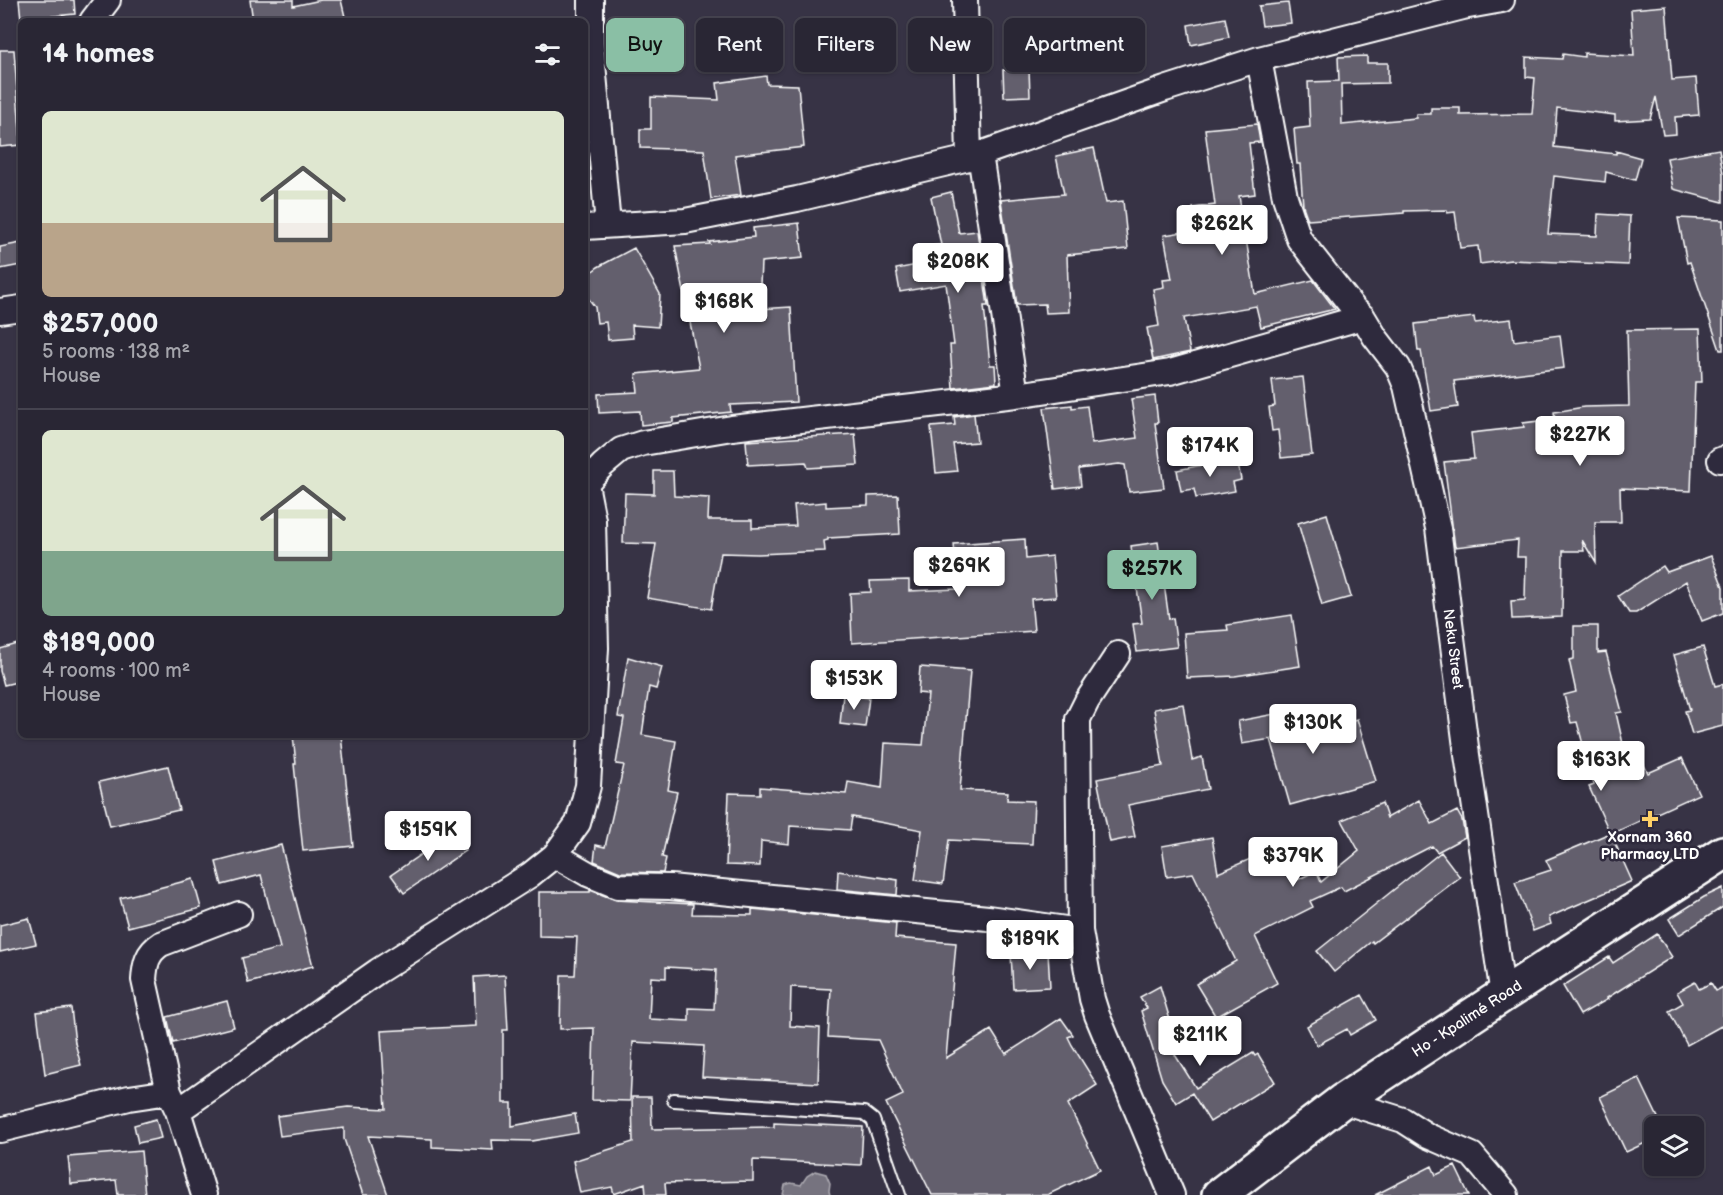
<!DOCTYPE html>
<meta charset="utf-8">
<style>
:root{--surface:#292634;--page:#312e3c;--text:#f1f3f6;--muted:#a5a5ac;--line:#45434f;--accent:#8abfa5}
body{margin:0;font-family:"Balsamiq Sans",sans-serif;background:var(--page);color:var(--text);height:100vh;display:flex;flex-direction:column;font-size:22px;white-space:nowrap}
*{box-sizing:border-box;margin:0}
p{font-size:20px;color:var(--muted)}
.icon{flex:none;width:33px;height:33px;fill:none;stroke:currentColor;stroke-width:2;stroke-linecap:round;stroke-linejoin:round}
.map{position:relative;flex:1;overflow:hidden}
.panel{position:absolute;left:18px;top:18px;width:570px;height:720px;display:flex;flex-direction:column;background:var(--surface);border-radius:9px;box-shadow:0 2px 4px #0004,0 0 0 2px var(--line)}
.panel>*{flex:none}
.hud{position:absolute;left:606px;top:18px;width:570px;height:54px;display:flex;gap:12px}
.controls{position:absolute;left:1644px;top:1116px;display:grid;gap:12px}
.controls a{display:grid;place-items:center;width:60px;height:60px;border-radius:9px;background:var(--surface);box-shadow:0 2px 4px #0004,0 0 0 2px var(--line);font-size:30px}
.price{position:absolute;translate:-50% -51px;padding:0 14px;border-radius:6px;background:#fff;color:#222;font-size:20px;line-height:39px;filter:drop-shadow(0 2px 3px #0008)}
.price::after{content:'';position:absolute;left:50%;top:36px;width:18px;height:14px;margin-left:-9px;background:inherit;clip-path:polygon(0 0,100% 0,50% 100%)}
.price.selected{background:var(--accent);color:#111}
ul{padding:0;list-style:none}
li{display:grid;align-content:center;gap:12px;height:318px;padding:0 24px}
li+li{border-top:2px solid var(--line)}
li span{display:grid;place-items:center;height:186px;border-radius:9px;color:#555}
li>.icon{margin-inline-start:auto}
span .icon{width:108px;height:108px;fill:#fffc;stroke-width:1}
li b{font-size:26px}
h2{display:flex;justify-content:space-between;align-items:center;height:72px;padding:0 24px;font-size:26px}
.tag{padding:0 21px;border-radius:9px;background:var(--surface);box-shadow:0 2px 4px #0004,0 0 0 2px var(--line);font-size:21px;line-height:54px}
.tag.selected{background:var(--accent);color:#111}
.map>svg:first-child{display:block}
</style>
<div class="map">
<svg width="1723" height="1195" viewBox="0 0 1723 1195">
<rect width="100%" height="100%" fill="#373345"/>
<filter id="ink" filterUnits="userSpaceOnUse"><feTurbulence type="fractalNoise" baseFrequency=".0167" numOctaves="2"/><feDisplacementMap in="SourceGraphic" scale="12" xChannelSelector="R" yChannelSelector="G"/><feConvolveMatrix kernelMatrix="1 2 1 2 8 2 1 2 1" color-interpolation-filters="sRGB"/></filter>
<g filter="url(#ink)">
<!-- water -->
<path fill="#76737f" stroke="#adabb2" stroke-width="1.5" d="M815,1171l11,3 4,9 -1,8 1,4h-47l2,-10 6,-2 10,2 6,-9z"/>
<!-- building -->
<path fill="#635f6d" stroke="#fff" stroke-width="1.5" fill-rule="evenodd" d="M19,0h55l1,14 -54,5z
M250,0h43v6l28,-6h20l5,21h-93z
M1288,3l3,20 -29,3 -3,-20z
M1666,6l6,74 24,-2 3,37 -24,2 1,17 -13,1 -7,-38 -6,22 -35,2v-6l-58,-7 -3,39 62,7v-3l25,7 -6,22 -29,-8 -1,10 -51,-6 -6,58 49,2 1,-22 32,2 -2,49 -117,-5 -31,4 -2,-18 -18,2 -5,-36 -8,1v-3l-43,1v2l-96,7 -5,-14 -3,-42h-3l-3,-35 16,-2 -2,-45 31,-1 -1,-24 29,-1v7h21v20l-47,1 1,41 74,-7v-4h15v-6h29v7l72,-1 3,-36 -9,-1v-20l36,2 1,-5 21,3v-4l50,3 -3,-47z
M1225,18l4,19 -38,8 -3,-20z
M1065,23l44,1 -1,39 -35,-1v-5l-9,-1z
M0,50h14l7,95 -21,2z
M1029,69l1,27 -26,1 -1,-27z
M766,76l1,8 31,1 6,62 -69,8 6,40 -30,4 -7,-49 -64,-2v-19h11v-32l68,3 -2,-17z
M1257,124l3,18 -11,1 6,51 -16,2 16,98 58,-14 22,29 -74,18 -5,-21 -72,12 6,34 -37,8 -6,-32 12,-2 -6,-37 11,-2 -1,-7 9,-1 -8,-44 32,-5 -3,-22 22,-3 -10,-76z
M1094,148l12,55 17,-2 5,48 -61,6 2,57 -23,1 -1,-9 -28,1 -16,-105 63,-6 -8,-38z
M1719,149l4,25v28l-50,-13 -6,-31z
M951,192l8,41 18,-2 11,75h-4l6,59h5l1,18 -43,5 -3,-43h4l-8,-61 -46,8 -4,-23 37,-7 -2,-16 10,-1 -10,-48z
M1678,218l45,2v130h-3l-30,-88 -3,1z
M799,223l4,35 -42,4 -2,47 32,-2 5,95 -66,3 1,7 -58,6v4l-32,3 -1,-14 -41,2 -1,-19 40,-2 -2,-18 63,-6 -24,-122 35,-2 -1,-2 45,-5 -1,-9z
M21,243v22l-21,4v-22z
M634,248l26,46 -2,33 -26,-2 1,13 -25,2 -2,-18 -9,1 -2,-16 -10,-13v-17l13,-10z
M1474,317l1,6 36,-4 3,22 46,-6 4,33 -110,13 4,26 -27,4 -10,-60h-3l-3,-27z
M1700,329l2,53h-7l-4,109 -71,-3 1,34h-26l1,41 -14,-23 2,11h-21l-1,66 -50,2 -1,-18 14,-1 1,-43h-9l1,-17 -63,7 -11,-85 30,-3 -3,-26 53,-6 -1,-4 32,-4 -1,-7 30,-5 45,-1 -2,-76z
M1303,377l9,78 -31,3 -3,-28 -6,1 -3,-24 6,-1 -3,-26z
M1155,396l3,27h-3l9,65 -35,4 -4,-27 -6,-1 -40,5 2,17 -26,3 -11,-81 28,-3v3l15,-2 5,38 45,-6 -6,-39z
M974,414l3,28 -24,2 4,27 -21,2 -5,-46 24,-2 -1,-8z
M855,434l3,31 -50,3 -2,-6 -58,3 -2,-24z
M1237,458l4,22 -8,2 2,9 -39,7 -2,-9 -13,2 -4,-21z
M654,471h19l1,25 35,2 -1,22h44v8l44,-2 -2,-21 32,-3v5l42,-2v-9l30,-1 2,39 -72,4v2l-4,1 1,10 -67,3 -37,-1 -10,56 -64,-11 9,-54 -33,-1 2,-50 29,1z
M1327,514l24,83 -29,8 -24,-82z
M1025,539l1,20 26,-3 4,41 -25,2 3,32 -182,12 -2,-50 21,-1 -1,-11 39,-1v11l49,-2 -4,-45z
M1158,542l11,77 4,-1 4,29 -40,5 -4,-28 9,-1 -11,-77z
M1711,556l12,31v26l-21,8 -16,-40 -50,32h-7l-11,-17 45,-30 4,6z
M1292,615l8,51 -65,10 -48,2 -3,-45 44,-3 -1,-5z
M1574,626h24v27l8,-1 16,60 -6,1 13,57 14,-7 5,10 34,-15 17,36 -88,40 21,47 -83,36 2,7 -18,7 -18,-49 36,-12 -5,-10 64,-27 -21,-46 5,-2 -17,-63 -6,1 -7,-28 12,-3 -7,-32 5,-1z
M21,643v38l-17,4 -4,-14v-22z
M1703,647l12,39 8,-2v42l-31,8 -7,-23 5,-1 -16,-55z
M628,657l34,10 -6,22 -7,-2 -7,48 34,6 -8,49 9,2 -15,65 4,1 -3,15 -43,-1 -26,-11 2,-16 9,2 19,-82 -8,-1 8,-46 -6,-1z
M920,667l50,4 -10,119 48,2 -1,8 27,1 -2,43 -83,-4 -6,44 -28,-4 7,-50 -70,-13 -2,13 -60,-4 -1,18 -28,-3 -1,25 -34,-1 3,-72 31,1v-7l86,7 2,-12 34,6 3,-45 38,2 5,-51 -10,-1z
M843,695l26,3 -4,29 -25,-3z
M1183,704l9,56 10,-3 6,32 -80,16 7,32 -25,5 -13,-63 66,-13 -9,-57z
M1297,710l5,26 55,-17 19,62 -86,24 -19,-66 -29,5 -4,-23z
M293,735h48l12,111 -50,5 -9,-87h2z
M168,766l11,44 -69,16 -11,-44z
M1419,800l13,24 25,-13 5,9 3,17 -28,15 -5,-6 -88,45 -3,-4 -31,14 3,6 -58,29 22,47 -61,34 -20,-33 40,-23 -43,-88 -26,4 -5,-31 50,-9 6,36 65,-28 14,35 19,-9 5,11 38,-31 -17,-31 40,-17 5,15z
M453,832l13,18 -62,43 -13,-18z
M281,845l32,121 -65,17 -6,-25 38,-10 -19,-73 -39,10 -6,-23z
M1441,852l19,25 -87,66 -1,-2 -38,31 -17,-21z
M838,871l60,9 -1,15 -60,-6z
M193,879l8,29 -73,19 -8,-29z
M1723,888v19l-44,28 -10,-16 35,-22z
M590,890l26,10 77,4 -1,10 60,1v-6l144,14 -1,15 61,5 -10,115 45,-28 15,24 55,-36 12,17 -5,2 4,8 25,40 -29,19 32,66 -53,25h-115l-46,-92 17,-8 -25,-55 -50,-3 3,-48 -40,-2 -1,39 30,2 -2,55 -116,-6 2,-31 -71,-4 -3,59 -38,-1 2,-72 -34,1 1,-54h14l2,-38 -38,-1v-44h51zM666,967l50,3 -2,39 -25,-1v13l-40,-2 2,-42 15,1z
M29,918l7,26 -36,8v-27z
M1657,934l15,23 -65,41 1,1 -28,16 -17,-29 46,-29 4,6z
M1048,953l2,34 -37,2 -2,-35z
M505,975l3,55h-5v73h9v23l63,-12 3,19 -46,8 -40,-1 1,10 -61,-3v-8l-64,-3 20,59h-25l-19,-56v-11l-64,8 -3,-20 71,-9 38,2 -5,-78 95,-5 -2,-49z
M1695,982l4,7 12,-6 5,8 7,-4v38l-36,20 -18,-34 14,-8 -6,-11z
M1160,986l18,61 -6,3 24,38 57,-35 2,3 3,-2 17,28 -65,40 -18,-29 -16,10 -14,-23 -21,-69 6,-3 -7,-11z
M1362,995l14,25 -26,15 -3,-6 -30,16 -10,-19z
M227,1001l7,26 -61,16 -6,-26z
M71,1008l4,35 6,22 -36,9 -8,-62z
M1639,1078l23,48h-8v13l-28,13 -26,-55z
M632,1097h19l1,32 122,-2v-4l89,4 -2,38 -108,-5v21l-88,2 1,12h-20l-1,-12 -31,11 -2,-7 -32,6 -7,-32 60,-19z
M156,1119l5,19 -23,5 -4,-18z
M141,1151l4,44h-27l-2,-15 -45,4 -3,-27z
M1432,1166l4,9 19,-9 14,29h-94z"/>
<g fill="none" stroke-linecap="round" stroke-linejoin="round">
<!-- service casing -->
<g stroke="#fff" stroke-width="16">
<path id="service" d="M674,1100l190,13 9,7 26,75"/>
</g>
<!-- minor casing -->
<g stroke="#fff" stroke-width="28">
<path id="minor" d="M591,0v42l17,183
M965,0l4,158
M92,21l16,-21
M1259,59l26,138 14,42 55,70 9,8 12,20 23,30 8,19 32,142 29,227 36,240
M980,154l36,241
M585,227l100,-6 112,-22 172,-41 196,-69 94,-30 204,-52 39,-7
M0,311l21,-3
M1720,460l3,-1
M585,484l18,-19 18,-15 22,-7 89,-15 284,-33 154,-23 193,-55
M1118,654l-31,47 -9,18 2,212 12,68 5,16 75,180
M555,855l33,19 29,12 53,1 318,31 92,13
M1342,1101l61,19 25,16 44,19 34,40
M178,1111l200,-140 152,-96 25,-20 23,-32 10,-37 8,-138 -3,-128 -7,-36
M0,1130l129,-32 40,-6
M204,1195l-26,-84 -9,-19 -25,-112c1,-16 3,-27 17,-36l78,-30"/>
</g>
<!-- secondary casing -->
<g stroke="#fff" stroke-width="38">
<path id="secondary" d="M1219,1195l123,-94 161,-106 220,-142"/>
</g>
<!-- service -->
<use href="#service" stroke="#2f2a3d" stroke-width="12"/>
<!-- minor -->
<use href="#minor" stroke="#2f2a3d" stroke-width="24"/>
<!-- secondary -->
<use href="#secondary" stroke="#2f2a3d" stroke-width="33"/>
</g>
</g>
<!-- markers -->
<path fill="#ffd166" stroke="#2f2a3d" stroke-width="2" d="M1647 810h6v6h6v6h-6v6h-6v-6h-6v-6h6z"/>
<g text-anchor="middle" dominant-baseline="central" stroke-width="5" stroke-linejoin="round" paint-order="stroke">
<!-- street labels -->
<g font-size="15" fill="#fff" stroke="#2f2a3d">
<text transform="translate(1453 649) rotate(83)">Neku Street</text>
<text transform="translate(1467 1019) rotate(-33)">Ho - Kpalimé Road</text>
</g>
<!-- poi labels -->
<g font-size="15" font-weight="bold" fill="#fff" stroke="#2f2a3d">
<text x="1650" y="837">Xornam 360<tspan x="1650" dy="17">Pharmacy LTD</tspan></text>
</g>
</g>
</svg>
<div class="controls">
<a><svg class="icon" aria-label="layers" viewBox="0 0 24 24"><path d="M12 4l9 5-9 5-9-5zM3 14l9 5 9-5"/></svg></a>
</div>
<b class="price" style="left:1222px;top:256px">$262K</b>
<b class="price" style="left:958px;top:294px">$208K</b>
<b class="price" style="left:724px;top:334px">$168K</b>
<b class="price" style="left:1580px;top:467px">$227K</b>
<b class="price" style="left:1210px;top:478px">$174K</b>
<b class="price" style="left:959px;top:598px">$269K</b>
<b class="price selected" style="left:1152px;top:601px">$257K</b>
<b class="price" style="left:854px;top:711px">$153K</b>
<b class="price" style="left:1313px;top:755px">$130K</b>
<b class="price" style="left:1601px;top:792px">$163K</b>
<b class="price" style="left:428px;top:862px">$159K</b>
<b class="price" style="left:1293px;top:888px">$379K</b>
<b class="price" style="left:1030px;top:971px">$189K</b>
<b class="price" style="left:1200px;top:1067px">$211K</b>
<div class="hud">
<a class="tag selected">Buy</a>
<a class="tag">Rent</a>
<a class="tag">Filters</a>
<a class="tag">New</a>
<a class="tag">Apartment</a>
</div>
<section class="panel">
<h2>14 homes<svg class="icon" aria-label="filters" viewBox="0 0 24 24"><path d="M4 7h16M4 17h16"/><circle cx="9" cy="7" r="2"/><circle cx="15" cy="17" r="2"/></svg></h2>
<ul>
<li><span style="background:linear-gradient(#dfe7d0 60%,#b9a48a 0)"><svg class="icon" aria-label="home" viewBox="0 0 24 24"><path d="M3 11l9-7 9 7M6 9v11h12V9"/></svg></span><div><b>$257,000</b><p>5 rooms · 138 m²</p><p>House</p></div></li>
<li><span style="background:linear-gradient(#dfe7d0 65%,#7fa58c 0)"><svg class="icon" aria-label="home" viewBox="0 0 24 24"><path d="M3 11l9-7 9 7M6 9v11h12V9"/></svg></span><div><b>$189,000</b><p>4 rooms · 100 m²</p><p>House</p></div></li>
</ul>
</section>
</div>
